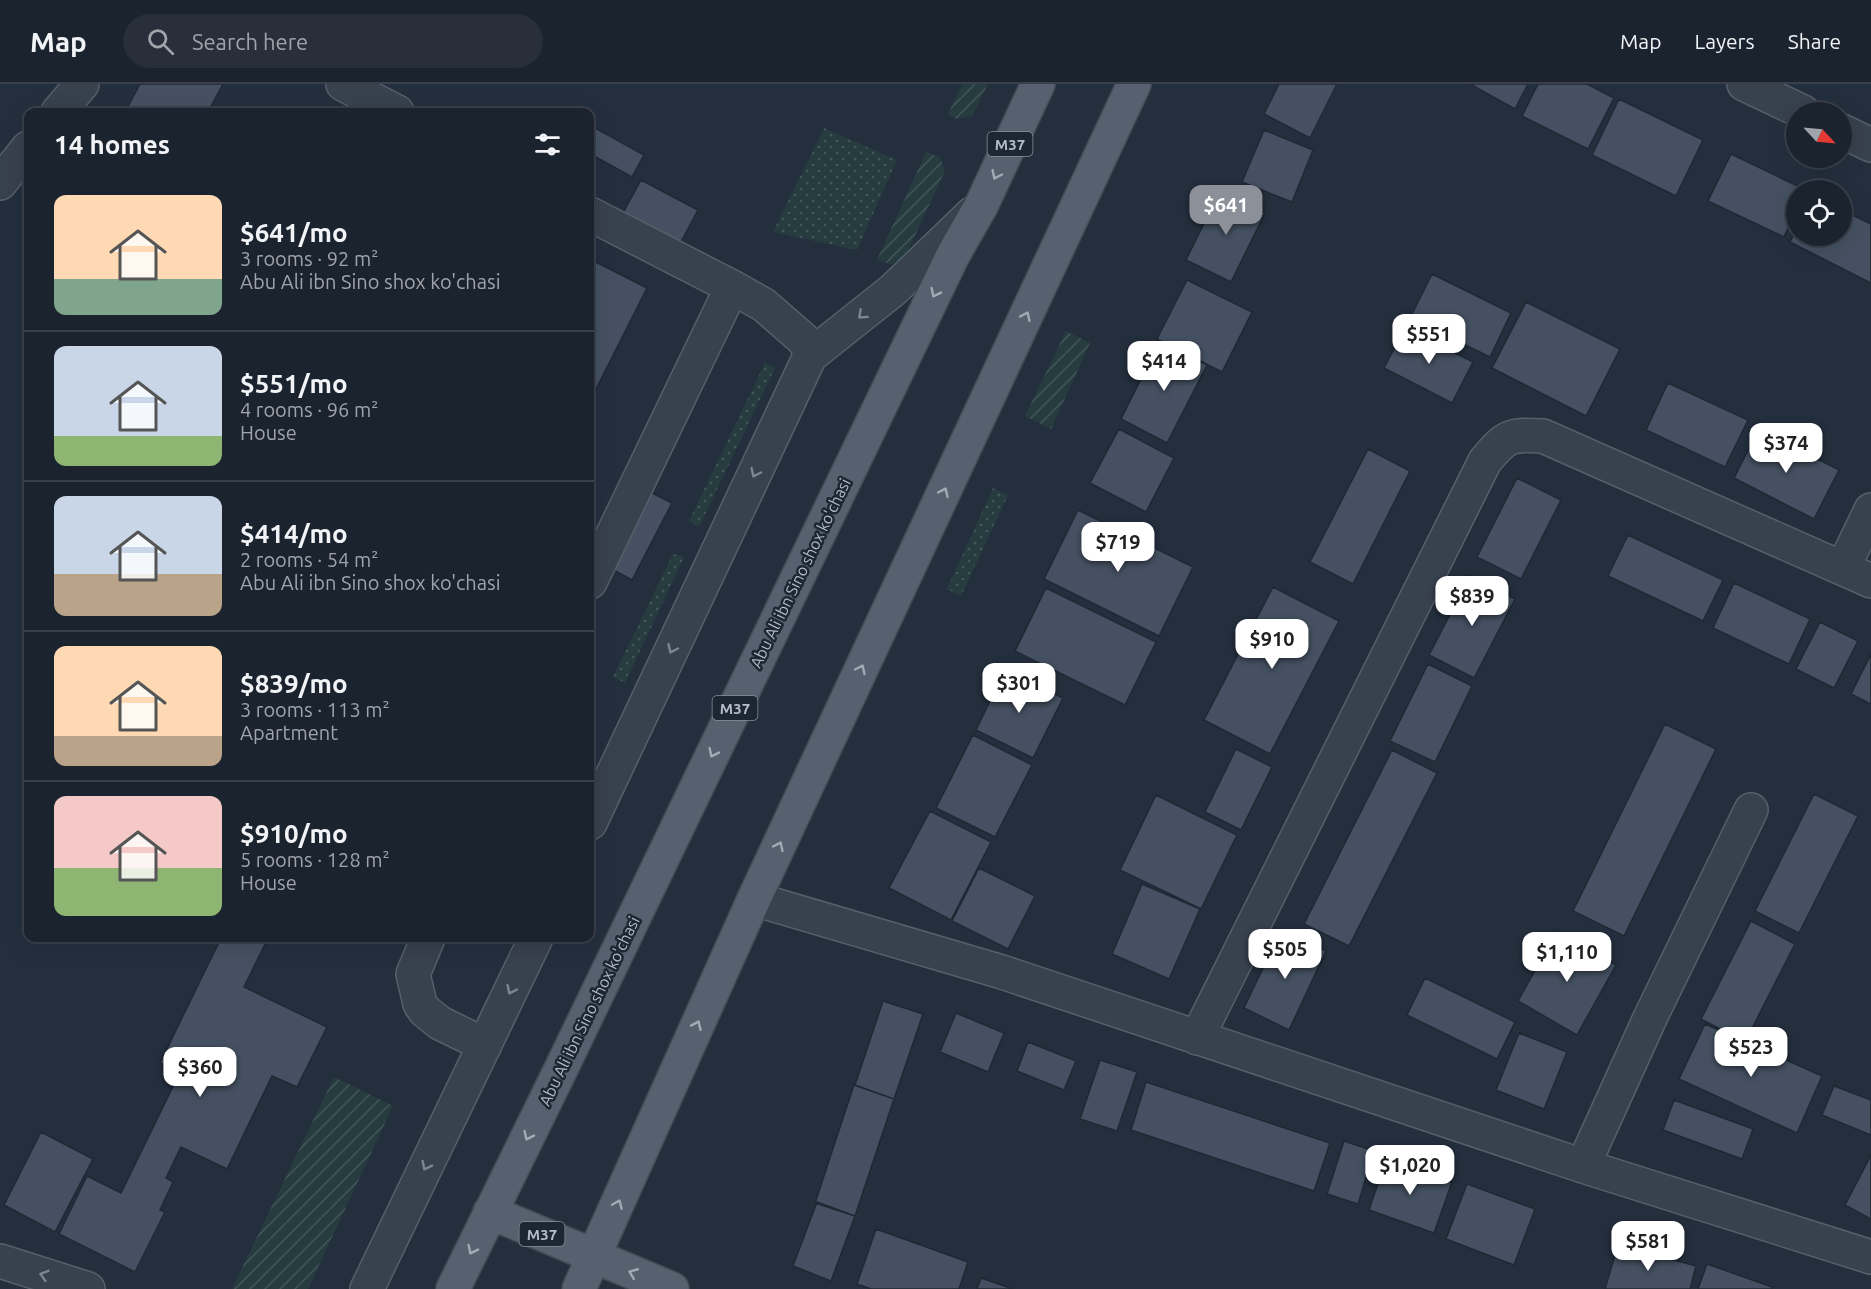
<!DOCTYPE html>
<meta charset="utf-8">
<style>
:root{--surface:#1b232e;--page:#282f3a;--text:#f1f3f6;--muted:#a0a4aa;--line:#39404a;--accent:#8c9099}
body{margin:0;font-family:Ubuntu,sans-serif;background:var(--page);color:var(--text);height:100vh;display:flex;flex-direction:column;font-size:22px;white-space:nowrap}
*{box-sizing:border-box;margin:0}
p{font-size:20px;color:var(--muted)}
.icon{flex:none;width:33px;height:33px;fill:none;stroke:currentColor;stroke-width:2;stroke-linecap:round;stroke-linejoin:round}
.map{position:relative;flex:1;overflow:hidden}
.details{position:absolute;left:24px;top:24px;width:570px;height:834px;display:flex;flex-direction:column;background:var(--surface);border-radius:12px;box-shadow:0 6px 24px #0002,0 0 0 2px var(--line)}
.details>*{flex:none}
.needle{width:39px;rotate:116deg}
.fabs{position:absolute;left:1786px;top:18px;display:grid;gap:12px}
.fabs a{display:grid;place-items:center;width:66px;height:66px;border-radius:50%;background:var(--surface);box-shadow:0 6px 24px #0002,0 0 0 2px var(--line);font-size:30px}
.price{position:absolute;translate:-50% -51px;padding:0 14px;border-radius:12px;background:#fff;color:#222;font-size:20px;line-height:39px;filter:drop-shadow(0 2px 3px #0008)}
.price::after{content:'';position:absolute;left:50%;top:36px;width:18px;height:14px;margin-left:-9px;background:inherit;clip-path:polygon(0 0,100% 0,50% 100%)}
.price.on{background:var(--accent);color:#fff}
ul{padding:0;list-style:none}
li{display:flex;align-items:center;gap:18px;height:150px;padding:0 30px}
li+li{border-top:2px solid var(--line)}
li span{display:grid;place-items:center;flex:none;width:168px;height:120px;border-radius:12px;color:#555}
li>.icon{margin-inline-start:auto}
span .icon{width:72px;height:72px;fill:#fffc;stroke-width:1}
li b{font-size:26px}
h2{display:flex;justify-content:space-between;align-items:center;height:72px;padding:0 30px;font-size:26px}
header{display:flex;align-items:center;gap:36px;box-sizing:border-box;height:84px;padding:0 30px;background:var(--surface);border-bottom:2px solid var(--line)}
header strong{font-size:28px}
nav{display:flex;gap:33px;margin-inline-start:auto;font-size:21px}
.search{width:420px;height:54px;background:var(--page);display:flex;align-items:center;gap:15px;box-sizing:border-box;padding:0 21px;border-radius:33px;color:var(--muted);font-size:22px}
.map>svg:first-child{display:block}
</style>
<header>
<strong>Map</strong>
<div class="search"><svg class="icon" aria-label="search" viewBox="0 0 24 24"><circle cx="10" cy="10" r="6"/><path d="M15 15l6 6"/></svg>Search here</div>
<nav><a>Map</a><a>Layers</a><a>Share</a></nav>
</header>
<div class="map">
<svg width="1871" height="1205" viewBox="0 0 1871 1205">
<defs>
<pattern id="grass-dots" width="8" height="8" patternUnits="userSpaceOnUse" patternTransform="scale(1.5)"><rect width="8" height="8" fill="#263c3f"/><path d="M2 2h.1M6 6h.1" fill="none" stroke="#435659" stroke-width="1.8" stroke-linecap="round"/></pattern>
<pattern id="garden-furrows" width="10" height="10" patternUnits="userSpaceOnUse" patternTransform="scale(1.5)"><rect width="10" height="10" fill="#263c3f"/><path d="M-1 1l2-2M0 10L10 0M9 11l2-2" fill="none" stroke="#435659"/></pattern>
</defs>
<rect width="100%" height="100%" fill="#242f3e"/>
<!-- grass -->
<path fill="url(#grass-dots)" d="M824,44l73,32 -40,90 -84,-18z
M765,279l10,5 -76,159 -10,-6z
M993,404l15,7 -47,101 -14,-7z
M673,470l11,3 -59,126 -12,-6z"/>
<!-- garden -->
<path fill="url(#garden-furrows)" d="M962,0h26l-16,32 -16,3 -8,-5z
M926,68l14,5 5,14 -39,84 -15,9 -14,-4z
M1066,247l24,12 -39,86 -26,-13z
M334,993l59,29 -85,183h-76z"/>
<!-- building -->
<path fill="#455162" stroke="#1f2835" stroke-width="1.5" d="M140,0h83l-15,28h-83z
M1279,0h58l-27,54 -46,-24z
M1470,0h58l-13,25z
M1538,0h49l27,14 -26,51 -66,-33z
M1619,15l84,41 -27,56 -84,-41z
M590,41l54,30 -12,22 -42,-23z
M1264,46l49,20 -21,52 -50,-20z
M1731,70l75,36h-9v19l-13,28 -76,-36z
M641,96l57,30 -23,43 -57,-31z
M1220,107l45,22 -34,69 -45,-22z
M1842,126l29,14v59l-81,-41 7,-15v9h45z
M590,175l57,29 -57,113z
M1432,190l79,39 -21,44 -80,-39z
M1187,196l65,32 -30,60 -65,-33z
M1526,218l94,47 -34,67 -94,-48z
M1405,244l68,34 -21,41 -68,-35z
M1160,257l47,24 -40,78 -46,-24z
M1668,299l80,37 -23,47 -79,-37z
M1119,345l55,29 -28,54 -56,-29z
M1759,345l80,41 -25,49 -80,-41z
M1368,365l42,22 -57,113 -43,-22z
M1517,394l44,22 -40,79 -44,-22z
M648,407l24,12 -40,77 -24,-13z
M1078,426l115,57 -34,69 -115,-57z
M1628,451l95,45 -20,41 -95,-45z
M1470,492l45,23 -41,79 -45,-23z
M1734,499l76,36 -21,45 -76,-36z
M1273,503l66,34 -69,133 -66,-34z
M1046,504l110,54 -31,63 -110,-54z
M1820,538l38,19 -24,47 -38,-19z
M1871,570v50l-20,-10z
M1428,580l44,22 -37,76 -45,-21z
M1005,586l58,28 -30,60 -57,-28z
M1665,640l51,25 -92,187 -51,-25z
M973,651l59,30 -37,72 -59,-29z
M1236,665l36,18 -31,63 -36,-18z
M1392,666l45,23 -88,173 -45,-22z
M1814,710l44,22 -59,117 -44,-22z
M1156,711l81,40 -36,74 -81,-39z
M930,727l61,31 -40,78 -62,-32z
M979,784l56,28 -27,53 -56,-28z
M1142,800l58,25 -31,70 -57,-25z
M1751,837l44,23 -50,98 -44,-23z
M1281,846l45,21 -37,79 -45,-22z
M1557,847l59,34 -39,70 -59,-34z
M221,854h47l-24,49 83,40 -30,60 -25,-11 -45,93 -46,-22 -15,31 7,4 -13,28 5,2 -30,60 -76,-38 28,-58 34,17 59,-121 -20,-9z
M1425,894l90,44 -18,37 -90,-44z
M883,917l40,13 -29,85 -39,-14z
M956,929l48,20 -16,39 -48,-20z
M1705,940l117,52 -25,57 -118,-54z
M1519,949l48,19 -23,57 -48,-19z
M1028,958l48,19 -12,29 -47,-19z
M1100,976l37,12 -20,59 -37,-12z
M1146,998l184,61 -16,48 -183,-61z
M854,1001l40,14 -39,117 -40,-13z
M1834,1002l37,14v35l-49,-20z
M1674,1016l79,29 -11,30 -79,-29z
M41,1048l52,27 -38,73 -51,-27z
M1344,1057l30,10 -16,53 -31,-10z
M1871,1071v64l-26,-14z
M1386,1076l66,22 -18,51 -65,-23z
M1467,1100l68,25 -21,56 -68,-26z
M817,1118l38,14 -24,65 -38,-15z
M876,1145l92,33 -9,27h-88l-14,-5z
M1618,1161l78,21 -6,23h-85z
M1707,1180l65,23v2h-74z
M981,1194l32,11h-36z"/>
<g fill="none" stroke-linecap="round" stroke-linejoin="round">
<!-- minor casing -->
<g stroke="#565f6c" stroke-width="36">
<path id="minor" d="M343,0l54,28
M1744,0l59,28
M58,28l24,-28
M1842,47l29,14
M0,99l28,-35
M590,130l142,73 32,18 39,34 5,8 2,9
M1843,484l28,-58
M590,498l142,-295
M590,739l220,-467 83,-66 79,-76
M754,815l248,73 581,194 288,91
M428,854l-15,36 7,30 5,7 15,12 45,22
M1197,954l288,-577c21,-25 24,-27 58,-25l328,145
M1583,1082l67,-148 101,-208
M0,1177l88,28
M367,1205l169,-351"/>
</g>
<!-- major casing -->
<g stroke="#414a57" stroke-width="36">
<path id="major" d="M490,1128l182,77
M453,1205l107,-218 393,-816 29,-51 56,-120
M579,1205l175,-390 380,-815"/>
</g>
<!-- minor -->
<use href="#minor" stroke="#38414e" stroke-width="33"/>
<!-- major -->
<use href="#major" stroke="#56606e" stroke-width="33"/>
</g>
<!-- one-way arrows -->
<defs><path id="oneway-chevron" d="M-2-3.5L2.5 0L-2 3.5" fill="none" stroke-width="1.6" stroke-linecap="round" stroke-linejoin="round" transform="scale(1.5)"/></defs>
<g stroke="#a1aab7">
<use href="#oneway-chevron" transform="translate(996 91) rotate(115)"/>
<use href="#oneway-chevron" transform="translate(935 209) rotate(116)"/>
<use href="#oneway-chevron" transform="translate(1026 232) rotate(-65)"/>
<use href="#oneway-chevron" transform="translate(944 408) rotate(-65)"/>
<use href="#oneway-chevron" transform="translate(861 585) rotate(-65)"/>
<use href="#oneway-chevron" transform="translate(713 669) rotate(116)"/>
<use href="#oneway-chevron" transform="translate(779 762) rotate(-65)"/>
<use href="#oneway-chevron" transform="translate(697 941) rotate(-66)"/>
<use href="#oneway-chevron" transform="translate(528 1052) rotate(116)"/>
<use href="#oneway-chevron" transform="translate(618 1120) rotate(-67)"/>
<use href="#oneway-chevron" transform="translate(472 1166) rotate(116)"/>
<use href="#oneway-chevron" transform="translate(633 1189) rotate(-158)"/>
</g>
<g stroke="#7c8592">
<use href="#oneway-chevron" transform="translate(862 231) rotate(138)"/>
<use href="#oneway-chevron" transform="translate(755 389) rotate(115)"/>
<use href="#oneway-chevron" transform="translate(672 565) rotate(115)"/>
<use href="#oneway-chevron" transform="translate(511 906) rotate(115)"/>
<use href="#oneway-chevron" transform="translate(426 1082) rotate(116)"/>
<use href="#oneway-chevron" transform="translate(44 1191) rotate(-163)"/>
</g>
<g text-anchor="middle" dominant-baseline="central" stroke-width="5" stroke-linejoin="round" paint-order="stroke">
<!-- shield labels -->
<g fill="#1d2633" stroke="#878f9c" stroke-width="1.5">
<rect x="987.5" y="48" width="45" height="24" rx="4.5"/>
<rect x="712.5" y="612" width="45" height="24" rx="4.5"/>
<rect x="519.5" y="1138" width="45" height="24" rx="4.5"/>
</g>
<g font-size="15" font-weight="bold" fill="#b4bcc9">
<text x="1010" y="60">M37</text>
<text x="735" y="624">M37</text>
<text x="542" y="1150">M37</text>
</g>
<!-- street labels -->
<g font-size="16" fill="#b4bcc9" stroke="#1d2633">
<text transform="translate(800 489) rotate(-64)">Abu Ali ibn Sino shox ko'chasi</text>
<text transform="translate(589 927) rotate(-64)">Abu Ali ibn Sino shox ko'chasi</text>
</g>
</g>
</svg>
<div class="fabs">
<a><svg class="needle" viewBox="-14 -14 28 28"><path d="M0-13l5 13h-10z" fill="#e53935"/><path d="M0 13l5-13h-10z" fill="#a0a4aa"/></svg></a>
<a><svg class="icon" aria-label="locate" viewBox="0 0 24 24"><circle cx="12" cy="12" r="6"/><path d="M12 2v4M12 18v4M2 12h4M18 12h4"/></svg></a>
</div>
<b class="price on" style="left:1226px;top:152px">$641</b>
<b class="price" style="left:1429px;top:281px">$551</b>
<b class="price" style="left:1164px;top:308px">$414</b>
<b class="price" style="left:1786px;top:390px">$374</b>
<b class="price" style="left:1118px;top:489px">$719</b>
<b class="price" style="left:1472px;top:543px">$839</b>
<b class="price" style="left:1272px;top:586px">$910</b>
<b class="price" style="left:1019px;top:630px">$301</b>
<b class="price" style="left:1285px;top:896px">$505</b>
<b class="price" style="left:1567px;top:899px">$1,110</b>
<b class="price" style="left:1751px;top:994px">$523</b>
<b class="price" style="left:200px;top:1014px">$360</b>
<b class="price" style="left:1410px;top:1112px">$1,020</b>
<b class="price" style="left:1648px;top:1188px">$581</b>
<section class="details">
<h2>14 homes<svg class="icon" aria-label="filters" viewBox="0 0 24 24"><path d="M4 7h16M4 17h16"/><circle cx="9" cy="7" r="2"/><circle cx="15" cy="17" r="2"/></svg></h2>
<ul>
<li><span style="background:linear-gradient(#ffd9b3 70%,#7fa58c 0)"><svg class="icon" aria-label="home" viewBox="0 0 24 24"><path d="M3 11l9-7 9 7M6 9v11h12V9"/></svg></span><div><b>$641/mo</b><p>3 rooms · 92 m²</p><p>Abu Ali ibn Sino shox ko'chasi</p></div></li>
<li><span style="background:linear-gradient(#c9d6e8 75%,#8fb573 0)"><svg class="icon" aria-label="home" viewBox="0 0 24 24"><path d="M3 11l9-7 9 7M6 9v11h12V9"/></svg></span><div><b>$551/mo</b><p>4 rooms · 96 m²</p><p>House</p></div></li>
<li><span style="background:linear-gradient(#c9d6e8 65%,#b9a48a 0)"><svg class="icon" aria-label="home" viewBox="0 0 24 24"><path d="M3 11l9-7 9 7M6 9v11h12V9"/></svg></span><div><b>$414/mo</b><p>2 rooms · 54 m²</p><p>Abu Ali ibn Sino shox ko'chasi</p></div></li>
<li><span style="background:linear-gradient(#ffd9b3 75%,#b9a48a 0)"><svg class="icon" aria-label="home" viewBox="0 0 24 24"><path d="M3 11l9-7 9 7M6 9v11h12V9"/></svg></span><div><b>$839/mo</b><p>3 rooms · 113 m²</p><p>Apartment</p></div></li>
<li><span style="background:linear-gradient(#f6c9c9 60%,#8fb573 0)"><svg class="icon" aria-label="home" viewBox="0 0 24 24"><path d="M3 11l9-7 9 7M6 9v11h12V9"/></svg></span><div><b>$910/mo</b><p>5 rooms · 128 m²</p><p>House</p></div></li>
</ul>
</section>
</div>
